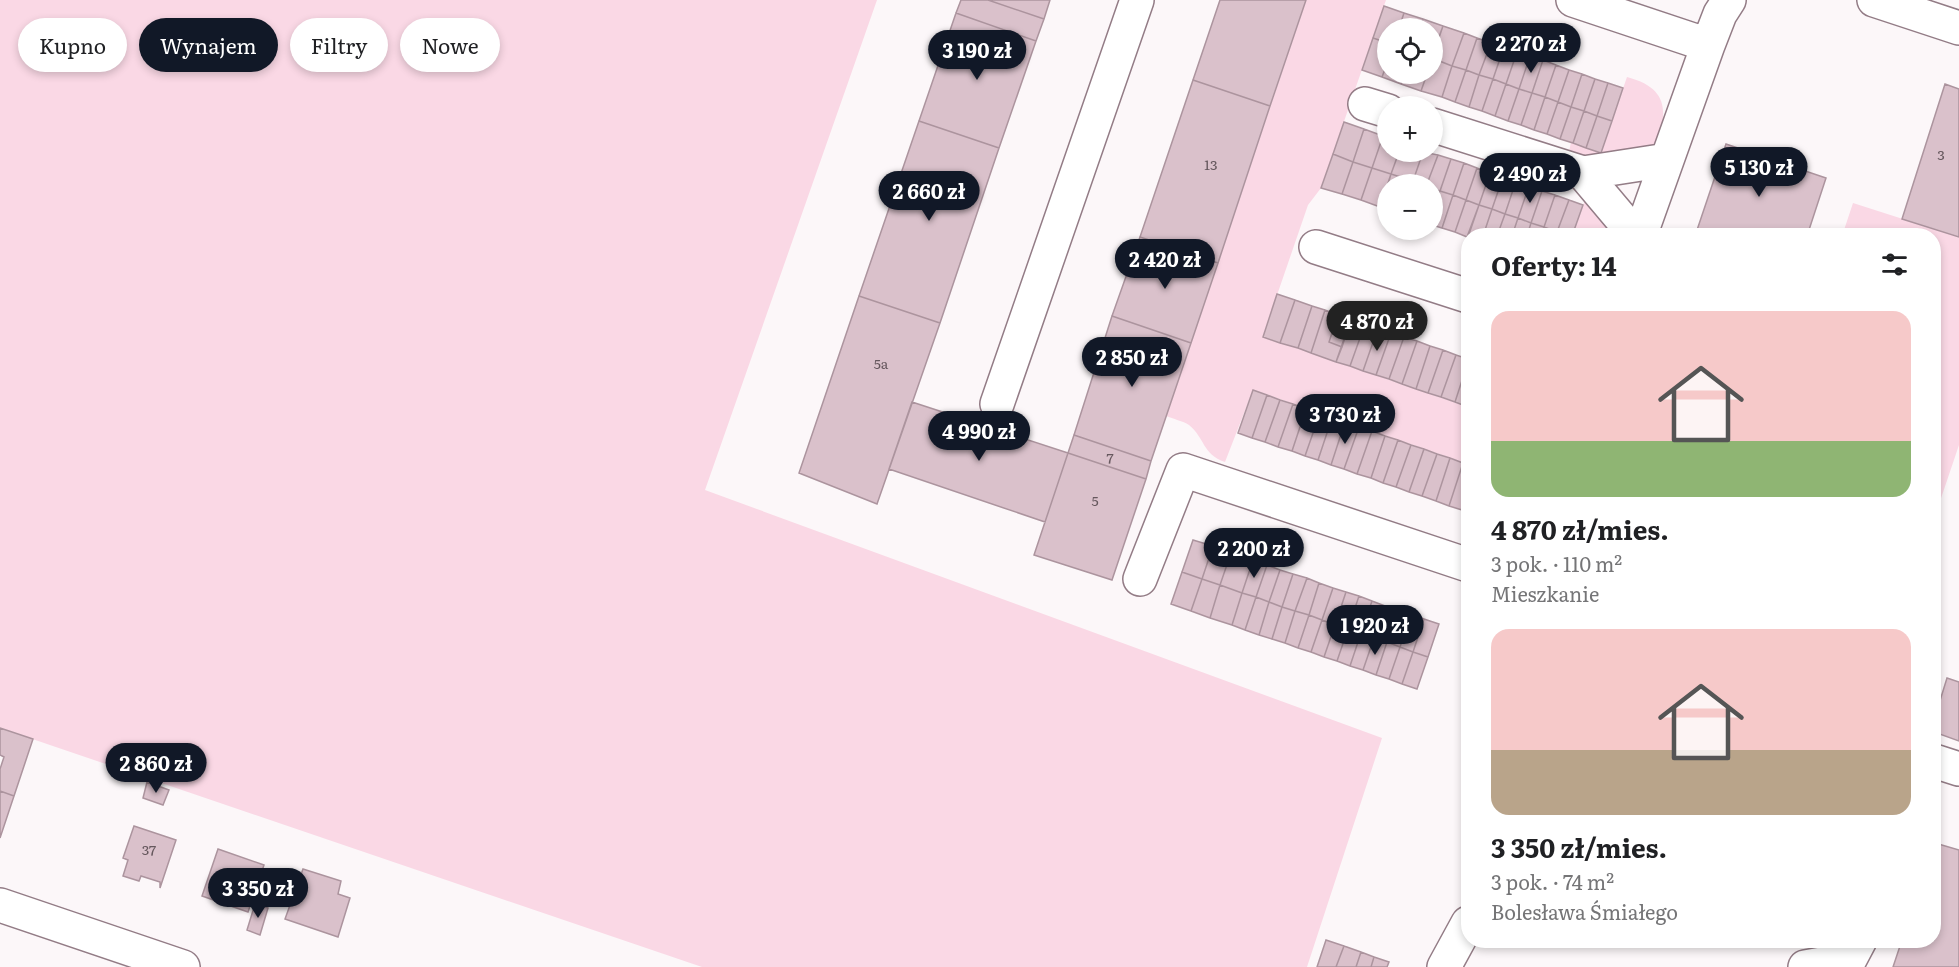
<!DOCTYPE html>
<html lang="pl">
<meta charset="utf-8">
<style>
:root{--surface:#fff;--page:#f6f6f6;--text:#202124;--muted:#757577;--accent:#111827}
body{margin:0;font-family:Literata,serif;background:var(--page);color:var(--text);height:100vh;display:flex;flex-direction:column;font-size:22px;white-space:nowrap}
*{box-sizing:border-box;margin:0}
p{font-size:20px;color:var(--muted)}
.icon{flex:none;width:33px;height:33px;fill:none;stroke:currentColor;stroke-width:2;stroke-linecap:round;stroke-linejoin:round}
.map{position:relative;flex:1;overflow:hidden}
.drawer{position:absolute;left:1461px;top:228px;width:480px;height:720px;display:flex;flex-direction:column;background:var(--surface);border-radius:24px;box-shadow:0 3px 9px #0003}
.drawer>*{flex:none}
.banner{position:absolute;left:18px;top:18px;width:570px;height:54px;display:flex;gap:12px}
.buttons{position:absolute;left:1377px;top:18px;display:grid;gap:12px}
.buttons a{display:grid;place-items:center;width:66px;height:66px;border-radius:50%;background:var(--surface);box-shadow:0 3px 9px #0003;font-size:30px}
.price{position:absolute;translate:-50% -51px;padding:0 14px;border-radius:21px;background:var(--accent);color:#fff;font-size:20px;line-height:39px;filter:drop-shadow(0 2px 3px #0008)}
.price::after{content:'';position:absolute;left:50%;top:36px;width:18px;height:14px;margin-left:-9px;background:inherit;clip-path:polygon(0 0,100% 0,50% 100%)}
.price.selected{background:#222;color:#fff}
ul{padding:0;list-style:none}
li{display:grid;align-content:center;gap:12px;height:318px;padding:0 30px}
li span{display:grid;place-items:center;height:186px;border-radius:18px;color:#555}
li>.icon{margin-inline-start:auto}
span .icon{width:108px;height:108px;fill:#fffc;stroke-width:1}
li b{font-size:26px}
h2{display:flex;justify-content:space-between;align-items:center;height:72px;padding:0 30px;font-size:26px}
.pill{padding:0 21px;border-radius:27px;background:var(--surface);box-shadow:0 3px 9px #0003;font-size:21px;line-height:54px}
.pill.selected{background:var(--accent);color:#fff}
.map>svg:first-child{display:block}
</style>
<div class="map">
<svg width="1959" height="967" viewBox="0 0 1959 967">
<rect width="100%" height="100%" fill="#fcf7f9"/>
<!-- green -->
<path fill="#fad8e5" d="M0,0h877l-172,490 677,248 -75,229h-605l-702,-239z
M1306,0h80l-65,188 -13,17 -45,131 205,71v57l-215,-74 -28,72c-23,-8 -20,-24 -36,-37 -6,-4 -16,-6 -23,-9z
M1627,77c46,12 40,40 26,76l-55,8 -29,-9 2,-10 30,10z
M1585,200l38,36h-51z
M1853,203l106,34v208l-25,74v-283h-92z"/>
<!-- building -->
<path fill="#dac1cb" stroke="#ac949e" stroke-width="1.5" d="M961,0h27l56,19 -8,22 -80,-28z
M988,0h62l-6,19z
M1220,0h86l-36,106 -77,-26z
M1384,6l20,7 -5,15h-11v15l-15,-5z
M956,13l80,28 -37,107 -80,-27z
M1404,13l19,6 -3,9h-21z
M1423,19l20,7 -11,30v-28h-12z
M1443,26l21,7 -12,33 -20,-8z
M1464,33l13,5 -11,32 -14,-4z
M1373,38l15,5v18l-6,16 -20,-7z
M1477,38l14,5 -12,32 -13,-5z
M1491,43l13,4 -11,32 -14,-4z
M1504,47l13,5 -11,32 -13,-5z
M1517,52l13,4 -11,33 -13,-5z
M1530,56l13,4 -11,33 -13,-4z
M1432,58l20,8 -10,31 -21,-6 6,-17h5z
M1543,60l13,5 -11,32 -13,-4z
M1388,61v13h17l-4,10 -19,-7z
M1556,65l13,5 -11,32 -13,-5z
M1452,66l14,4 -11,32 -13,-5z
M1466,70l13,5 -10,32 -14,-5z
M1569,70l13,4 -11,33 -13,-5z
M1405,74h22l-6,17 -20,-7z
M1582,74l13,5 -11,32 -13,-4z
M1479,75l14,4 -11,32 -13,-4z
M1493,79l13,5 -11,32 -13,-5z
M1595,79l13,4 -11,33 -13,-5z
M1193,80l77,26 -52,157 -78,-26z
M1608,83l15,5 -11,33 -15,-5z
M1506,84l13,5 -11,32 -13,-5z
M1945,84l14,5v148l-57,-18z
M1519,89l13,4 -11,32 -13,-4z
M1532,93l13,4 -11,33 -13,-5z
M1545,97l13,5 -11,32 -13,-4z
M1558,102l13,5 -11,32 -13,-5z
M1571,107l13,4 -11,32 -13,-4z
M1584,111l13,5 -11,32 -13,-5z
M1597,116l15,5 -11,32 -15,-5z
M919,121l80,27 -59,175 -81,-27z
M1344,122l20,7 -11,33 -20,-8z
M1364,129l19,7 -11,32 -19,-6z
M1383,136l5,1v15h11l-8,22 -19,-6z
M1726,144l100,34 -19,58h-112z
M1399,152h24l-10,29 -22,-7z
M1423,152l15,3 -11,29 -14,-3z
M1333,154l20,8 -11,32 -21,-6z
M1438,155l13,4 -11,32 -8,-2v-5h-5z
M1451,159l13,4 -11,32 -13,-4z
M1353,162l19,6 -11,32 -19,-6z
M1464,163l13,5 -11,32 -13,-5z
M1372,168l19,6 -11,33 -19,-7z
M1477,168l13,5 -11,32 -13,-5z
M1490,173l13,4 -11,32 -13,-4z
M1391,174l22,7 -1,3h-24z
M1503,177l13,4 -11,33 -13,-5z
M1516,181l13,5 -11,32 -13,-4z
M1529,186l13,5 -11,32 -13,-5z
M1440,191l13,4 -11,33 -10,-3v-14z
M1542,191l13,4 -11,32 -13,-4z
M1453,195l13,5 -11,32 -13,-4z
M1555,195l14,5 -12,32 -13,-5z
M1466,200l13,5 -12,32 -12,-5z
M1569,200l14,5 -11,31 -15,-4z
M1479,205l13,4 -9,27 -15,1z
M1492,209l13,5 -8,22h-14z
M1505,214l13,4 -6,18h-15z
M1518,218l13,5 -4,13h-15z
M1531,223l13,4 -3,9h-14z
M1544,227l13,5 -1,4h-15z
M1140,237l78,26 -27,80 -79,-27z
M1277,294l18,6 -15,43 -17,-6z
M859,296l81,27 -63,181 -78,-31z
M1295,300l17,6 -14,42 -18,-5z
M1312,306l13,4 -14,43 -13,-5z
M1325,310l13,5 -9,27 13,5 -6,15 -25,-9z
M1338,315l13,4 -9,28 -13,-5z
M1112,316l79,27 -40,118 -77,-26z
M1351,319l14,5 -15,42 -14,-4z
M1365,324l13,4 -15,43 -13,-5z
M1378,328l13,5 -15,42 -13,-4z
M1391,333l13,4 -15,42 -13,-4z
M1404,337l13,4 -15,43 -13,-5z
M1417,341l13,5 -14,43 -14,-5z
M1430,346l13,4 -15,43 -12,-4z
M1443,350l13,5 -15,42 -13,-4z
M1456,355l12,4v3l-13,40 -14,-5z
M1468,362v45l-13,-5z
M1253,390l14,5 -15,43 -14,-5z
M1267,395l13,5 -15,42 -13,-4z
M1280,400l13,4 -15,43 -13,-5z
M912,402l156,51 -23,69 -156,-53z
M1293,404l13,5 -14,42 -14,-4z
M1306,409l14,4 -15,43 -13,-5z
M1320,413l12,5 -14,42 -13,-4z
M1332,418l13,4 -14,43 -13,-5z
M1345,422l14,5 -15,42 -13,-4z
M1359,427l13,4 -15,43 -13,-5z
M1372,431l13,5 -14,42 -14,-4z
M1074,435l77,26 -5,18 -78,-26z
M1385,436l13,4 -15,43 -12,-5z
M1398,440l13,5 -15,42 -13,-4z
M1411,445l13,4 -15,43 -13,-5z
M1424,449l13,5 -15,42 -13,-4z
M1068,453l78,26 -34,101 -78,-25z
M1437,454l13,4 -14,43 -14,-5z
M1450,458l13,5 -14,43 -13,-5z
M1463,463l5,2v25l-6,20 -13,-4z
M1193,540l20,6 -11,33 -20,-7z
M1213,546l18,7 -11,32 -18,-6z
M1231,553l22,7 -11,33 -22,-8z
M1253,560l14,5 -11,32 -14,-4z
M1267,565l13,5 -11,32 -13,-5z
M1280,570l13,4 -11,33 -13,-5z
M1182,572l20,7 -11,32 -20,-7z
M1293,574l14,4 -12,33 -13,-4z
M1307,578l12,5 -10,32 -14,-4z
M1202,579l18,6 -10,33 -19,-7z
M1319,583l14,5 -11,32 -13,-5z
M1220,585l22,8 -10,32 -22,-7z
M1333,588l13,4 -11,33 -13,-5z
M1346,592l13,4 -11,33 -13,-4z
M1242,593l14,4 -11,33 -13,-5z
M1359,596l13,5 -11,32 -13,-4z
M1256,597l13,5 -10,33 -14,-5z
M1372,601l13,5 -11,32 -13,-5z
M1269,602l13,5 -10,32 -13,-4z
M1385,606l13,4 -11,32 -13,-4z
M1282,607l13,4 -10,32 -13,-4z
M1398,610l13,4 -11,33 -13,-5z
M1295,611l14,4 -11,33 -13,-5z
M1411,614l13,5 -11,33 -13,-5z
M1309,615l13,5 -11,32 -13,-4z
M1424,619l15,5 -11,33 -15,-5z
M1322,620l13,5 -11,32 -13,-5z
M1335,625l13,4 -11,32 -13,-4z
M1348,629l13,4 -11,33 -13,-5z
M1361,633l13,5 -11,32 -13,-4z
M1374,638l13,4 -11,33 -13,-5z
M1387,642l13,5 -11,32 -13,-4z
M1400,647l13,5 -11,32 -13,-5z
M1413,652l15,5 -11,32 -15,-5z
M1947,678l12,4v59l-25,-9v-12z
M0,728l33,11 -19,57 -14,-5v-22l4,-12 -4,-2z
M147,782l22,8 -6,15 -20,-7z
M0,791l14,5 -14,42z
M134,826l42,14 -16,48v-6l-19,-6 -2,5 -16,-5 5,-16 -5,-2z
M1935,843l24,7v117h-66l9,-27h32z
M218,849l46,16 -16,47 -46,-16z
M303,869l38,12 -3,13 12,4 -12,39 -53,-18z
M255,904l13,4 -8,27 -13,-5z
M1326,940l18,6 -8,21h-19z
M1344,946l17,6 -5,15h-20z
M1361,952l13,5 -3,10h-15z
M1374,957l15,5 -2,5h-16z"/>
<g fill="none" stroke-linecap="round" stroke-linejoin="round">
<!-- minor casing -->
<g stroke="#937c86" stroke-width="36">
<path id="minor" d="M1573,0l135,45
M1874,0l85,28
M1365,104l23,7
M1432,125l151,48 53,63
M1583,173l84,-13
M1640,236l68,-191 12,-31 9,-14
M1316,247l152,49
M997,404l140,-404
M1140,579l43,-109 285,95
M1934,761l25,8
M0,905l183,62
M1444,967l24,-44
M1805,967l45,-8 10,-19"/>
</g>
<!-- minor -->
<use href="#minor" stroke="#fff" stroke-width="33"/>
</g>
<g text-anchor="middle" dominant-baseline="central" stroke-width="4.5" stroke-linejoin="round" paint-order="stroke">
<!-- number labels -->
<g font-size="14" fill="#66585e">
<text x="1941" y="154">3</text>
<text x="1211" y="164">13</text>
<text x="881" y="363">5a</text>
<text x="1110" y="457">7</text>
<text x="1095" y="500">5</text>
<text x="149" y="849">37</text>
</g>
</g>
</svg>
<div class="buttons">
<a><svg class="icon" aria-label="locate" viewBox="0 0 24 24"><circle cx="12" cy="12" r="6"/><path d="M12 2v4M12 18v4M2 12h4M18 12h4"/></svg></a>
<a>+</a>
<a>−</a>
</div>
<b class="price" style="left:1531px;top:74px">2 270 zł</b>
<b class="price" style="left:977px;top:81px">3 190 zł</b>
<b class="price" style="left:1759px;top:198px">5 130 zł</b>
<b class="price" style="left:1530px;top:204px">2 490 zł</b>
<b class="price" style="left:929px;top:222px">2 660 zł</b>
<b class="price" style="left:1165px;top:290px">2 420 zł</b>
<b class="price selected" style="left:1377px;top:352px">4 870 zł</b>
<b class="price" style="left:1132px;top:388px">2 850 zł</b>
<b class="price" style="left:1345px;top:445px">3 730 zł</b>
<b class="price" style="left:979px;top:462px">4 990 zł</b>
<b class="price" style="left:1254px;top:579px">2 200 zł</b>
<b class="price" style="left:1375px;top:656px">1 920 zł</b>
<b class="price" style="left:156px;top:794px">2 860 zł</b>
<b class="price" style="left:258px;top:919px">3 350 zł</b>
<div class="banner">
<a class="pill">Kupno</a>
<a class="pill selected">Wynajem</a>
<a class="pill">Filtry</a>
<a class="pill">Nowe</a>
</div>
<section class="drawer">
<h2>Oferty: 14<svg class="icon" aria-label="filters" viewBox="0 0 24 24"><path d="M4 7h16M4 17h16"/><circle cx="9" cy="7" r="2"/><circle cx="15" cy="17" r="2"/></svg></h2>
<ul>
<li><span style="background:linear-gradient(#f6c9c9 70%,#8fb573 0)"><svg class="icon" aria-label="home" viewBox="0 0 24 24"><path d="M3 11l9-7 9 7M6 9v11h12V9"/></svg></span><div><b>4 870 zł/mies.</b><p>3 pok. · 110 m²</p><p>Mieszkanie</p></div></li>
<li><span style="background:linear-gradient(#f6c9c9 65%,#b9a48a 0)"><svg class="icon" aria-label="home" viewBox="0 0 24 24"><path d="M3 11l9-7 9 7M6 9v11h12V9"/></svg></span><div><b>3 350 zł/mies.</b><p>3 pok. · 74 m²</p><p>Bolesława Śmiałego</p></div></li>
</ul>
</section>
</div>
